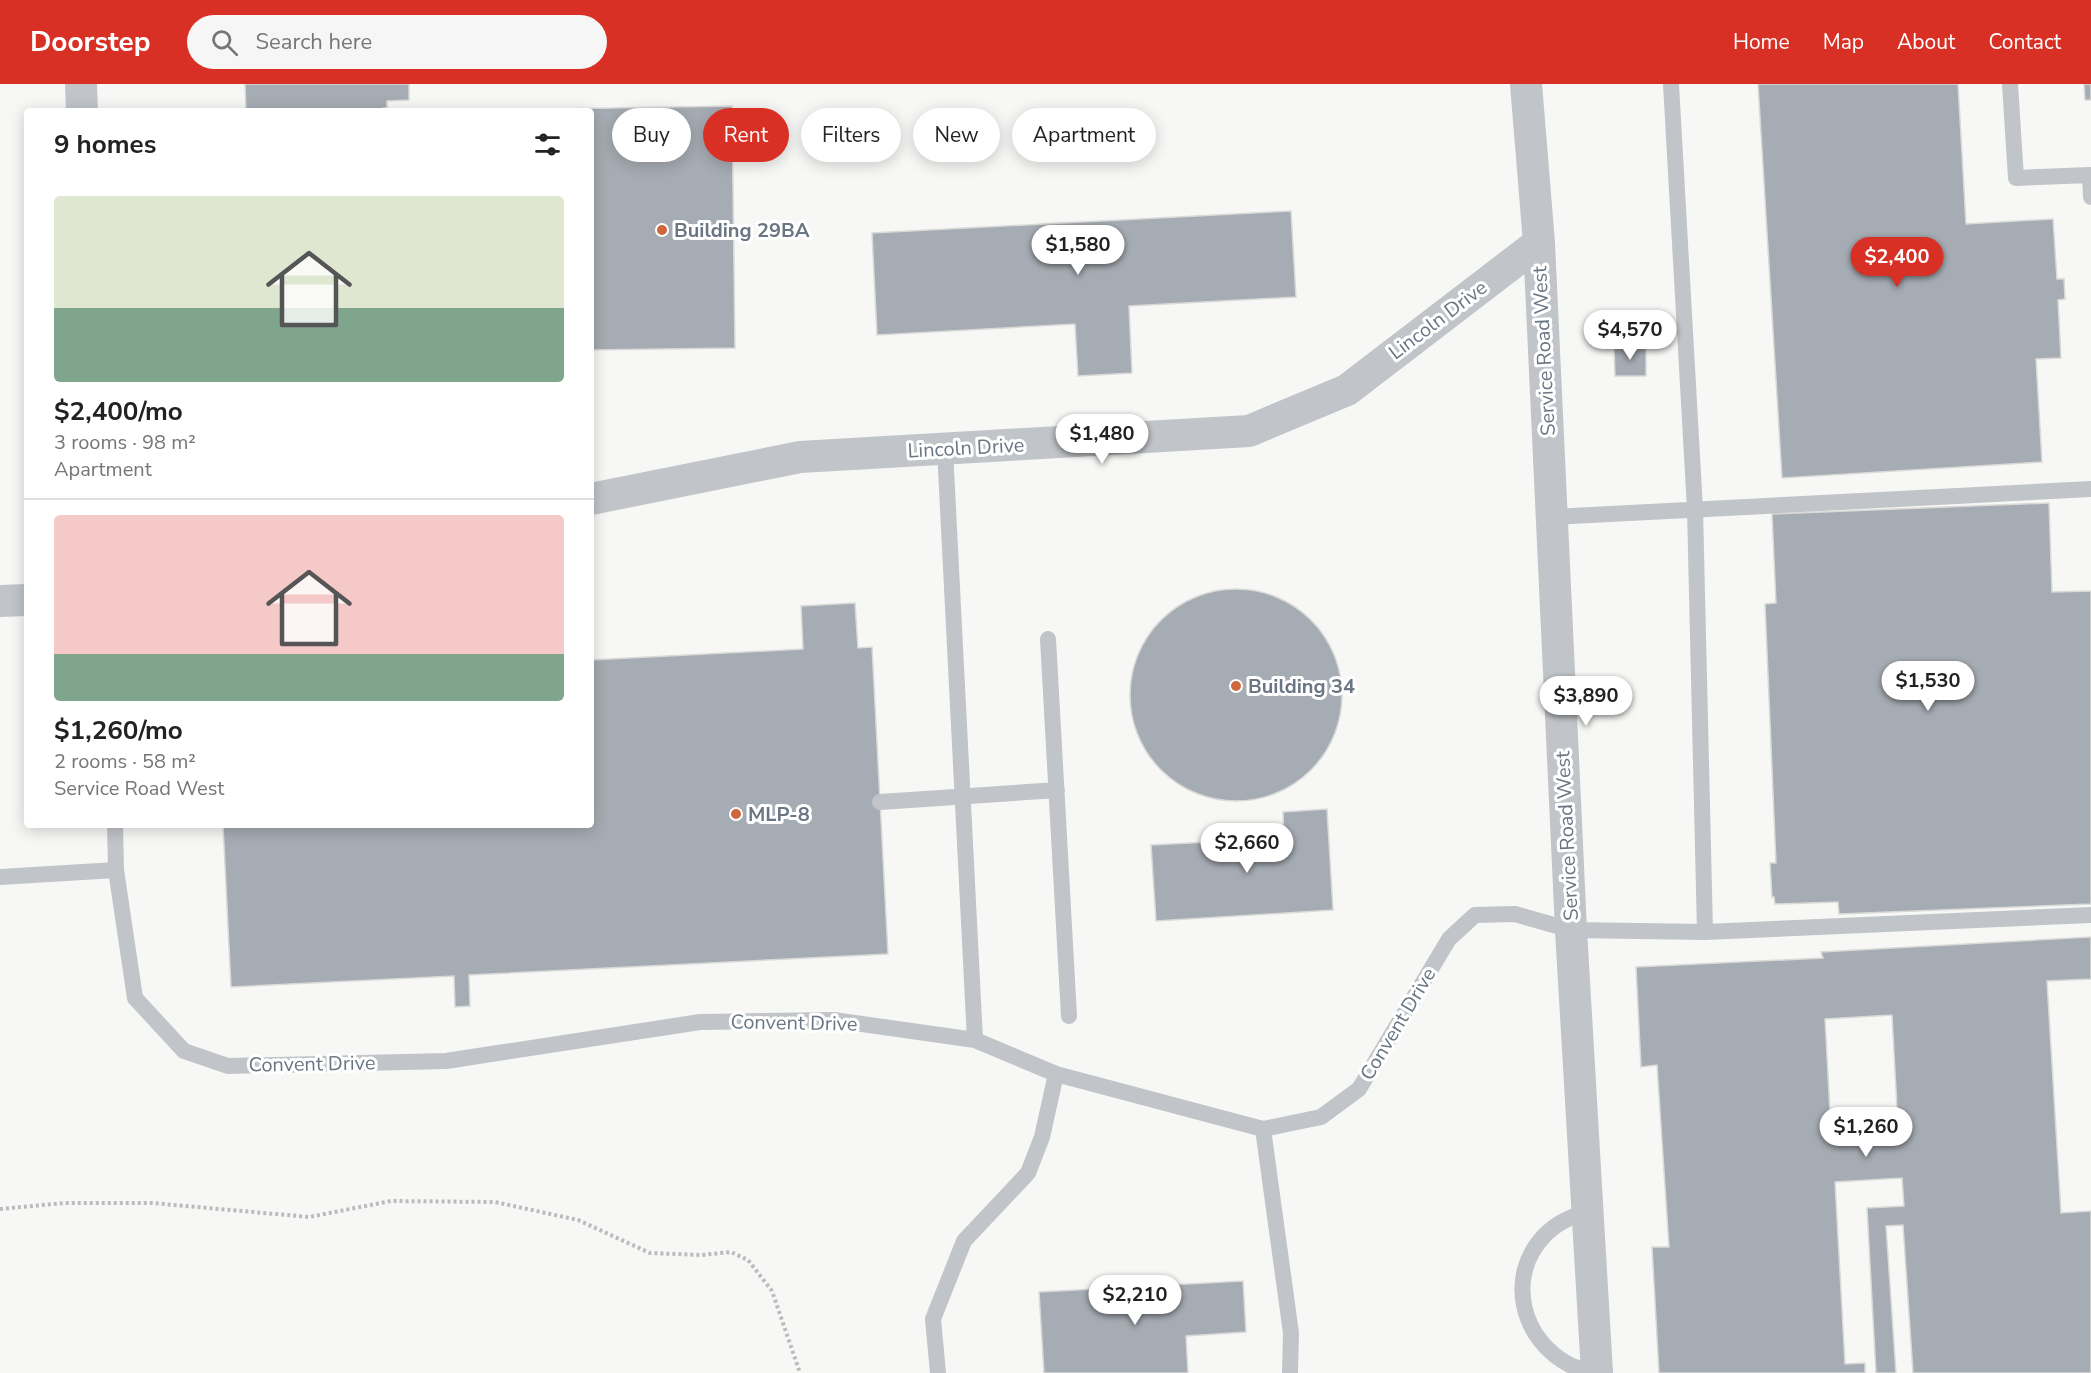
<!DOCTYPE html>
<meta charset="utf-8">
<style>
:root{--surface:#fff;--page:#f6f6f6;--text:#222;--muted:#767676;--line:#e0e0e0;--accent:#d93025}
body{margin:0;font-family:"Nunito Sans",sans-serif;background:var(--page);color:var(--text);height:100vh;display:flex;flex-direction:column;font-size:22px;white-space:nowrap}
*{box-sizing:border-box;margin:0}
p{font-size:20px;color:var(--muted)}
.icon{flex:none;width:33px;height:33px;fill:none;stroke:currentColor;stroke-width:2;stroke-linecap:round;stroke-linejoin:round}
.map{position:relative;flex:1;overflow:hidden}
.details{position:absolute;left:24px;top:24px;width:570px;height:720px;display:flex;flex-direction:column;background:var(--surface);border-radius:6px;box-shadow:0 3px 15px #0003}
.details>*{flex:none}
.guide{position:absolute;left:612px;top:24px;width:570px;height:54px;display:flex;gap:12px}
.price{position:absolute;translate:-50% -51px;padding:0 14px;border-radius:21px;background:#fff;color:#222;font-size:20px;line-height:39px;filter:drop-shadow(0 2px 3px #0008)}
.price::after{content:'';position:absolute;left:50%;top:36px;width:18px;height:14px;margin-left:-9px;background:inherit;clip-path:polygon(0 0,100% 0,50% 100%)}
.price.on{background:var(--accent);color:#fff}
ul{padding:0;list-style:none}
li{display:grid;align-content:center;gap:12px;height:318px;padding:0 30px}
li+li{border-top:2px solid var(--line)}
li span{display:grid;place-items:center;height:186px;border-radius:6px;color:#555}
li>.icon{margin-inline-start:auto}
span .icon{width:108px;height:108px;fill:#fffc;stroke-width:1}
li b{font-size:26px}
h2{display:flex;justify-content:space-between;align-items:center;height:72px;padding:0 30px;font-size:26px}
.tag{padding:0 21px;border-radius:27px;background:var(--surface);box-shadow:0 3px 15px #0003;font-size:21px;line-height:54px}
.tag.on{background:var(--accent);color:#fff}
header{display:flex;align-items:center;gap:36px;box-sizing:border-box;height:84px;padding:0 30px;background:var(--accent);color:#fff}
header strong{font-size:28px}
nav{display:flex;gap:33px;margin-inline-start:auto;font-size:21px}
.search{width:420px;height:54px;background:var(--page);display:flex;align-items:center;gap:15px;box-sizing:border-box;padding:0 21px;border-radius:33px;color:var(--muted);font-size:22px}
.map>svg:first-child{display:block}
</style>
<header>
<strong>Doorstep</strong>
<div class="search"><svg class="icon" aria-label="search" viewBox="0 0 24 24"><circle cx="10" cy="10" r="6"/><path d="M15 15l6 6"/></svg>Search here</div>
<nav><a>Home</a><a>Map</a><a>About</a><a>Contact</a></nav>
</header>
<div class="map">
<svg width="2091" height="1289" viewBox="0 0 2091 1289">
<rect width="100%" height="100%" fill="#f7f8f5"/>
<!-- building -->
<path fill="#a6acb3" stroke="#d9d9d8" stroke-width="1.5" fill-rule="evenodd" d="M245,0h164v16l-22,1v7h-4v3h-137z
M1758,0h200l8,140 87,-5 4,60h7l1,20 -7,1 3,58 -25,1 6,103 -260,16z
M2084,0h7v16h-6z
M732,22l3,242 -144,2v-239h-166z
M1291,127l5,86 -167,9 3,67 -54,3 -3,-52 -198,11 -5,-102z
M1614,263h32v29h-31z
M2049,419l3,89 39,-1v313l-252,10 -1,-12 -63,2 -1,-7h-2l-2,-34h6l-11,-259 11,-1 -4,-89z
M1130 611a106 106 0 1 1 212 0a106 106 0 1 1-212 0Z
M855,519l3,45 14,-1 16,307 -419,21 1,31 -15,1 -1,-31 -223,11 -8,-162h368v-165l212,-11 -2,-43z
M1327,725l6,101 -177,11 -5,-76 133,-7 -1,-26z
M2091,853v42l-44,2 14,232 30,-2v162h-178l-10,-148 -17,1 10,147h-20l-9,-165 37,-2 -2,-28 -67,4 10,182 20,-1v10h-206l-7,-126h17l-12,-182 -16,2 -5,-100 187,-9 -2,-6zM1892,931l5,93 -67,4 -5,-93z
M1243,1197l3,51 -60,4 2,37h-144l-5,-81z"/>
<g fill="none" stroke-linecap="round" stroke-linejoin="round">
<!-- path -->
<path stroke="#b9bcbe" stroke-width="4" stroke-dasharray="3 3" stroke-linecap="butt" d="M0,1125l64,-6h88l157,14 82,-16 104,1 83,18 72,33 52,2 29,-3 17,8 24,31 28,82"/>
<!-- lane -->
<path stroke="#c1c4c8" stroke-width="16" d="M1671,0l24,425 10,423
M2010,0l6,94 74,-3 1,22
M945,366l30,590
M1552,433l539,-28
M1048,555l21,377
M880,718l177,-12
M115,741l1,45 19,128 49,53 44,15 218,-5 254,-39 134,-2 141,20 81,34 207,55 58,-12 38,-28 90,-150 26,-24 40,-1 56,16 134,2 386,-17
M0,793l116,-7
M1263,1045l28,204 -1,40
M1587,1127c-16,6 -31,12 -43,25 -39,41 -22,105 26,129 8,4 18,5 27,7
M938,1289l-5,-54 31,-78 64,-68 14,-36 14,-63"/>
<!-- street -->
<path stroke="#c1c4c8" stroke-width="32" d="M81,0l1,27
M1526,0l13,159 32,687 26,443
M591,415l209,-42 449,-26 98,-41 192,-147
M0,517l27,-1"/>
</g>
<!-- markers -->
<g fill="#cf673e" stroke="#fff" stroke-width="2">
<circle cx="662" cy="146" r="6"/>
<circle cx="1236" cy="602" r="6"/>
<circle cx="736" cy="730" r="6"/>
</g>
<g text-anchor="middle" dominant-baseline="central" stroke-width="6" stroke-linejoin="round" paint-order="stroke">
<!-- poi labels -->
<g font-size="20" font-weight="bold" fill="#6a7683" stroke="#fff" text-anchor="start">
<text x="674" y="146">Building 29BA</text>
<text x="1248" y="602">Building 34</text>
<text x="748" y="730">MLP-8</text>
</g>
<!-- street labels -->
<g font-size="20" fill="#6a7683" stroke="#fff">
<text transform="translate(1438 236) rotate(-37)">Lincoln Drive</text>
<text transform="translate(1544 267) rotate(-93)">Service Road West</text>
<text transform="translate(966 364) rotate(-3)">Lincoln Drive</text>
<text transform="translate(1567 752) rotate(-93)">Service Road West</text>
<text transform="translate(794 939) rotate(1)">Convent Drive</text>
<text transform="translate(1398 940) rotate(-59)">Convent Drive</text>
<text transform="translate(312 980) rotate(-1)">Convent Drive</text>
</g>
</g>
</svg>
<b class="price" style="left:1078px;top:192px">$1,580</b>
<b class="price on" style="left:1897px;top:204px">$2,400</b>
<b class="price" style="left:1630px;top:277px">$4,570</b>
<b class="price" style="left:1102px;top:381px">$1,480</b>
<b class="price" style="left:1928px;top:628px">$1,530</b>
<b class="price" style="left:1586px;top:643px">$3,890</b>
<b class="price" style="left:1247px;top:790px">$2,660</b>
<b class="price" style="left:1866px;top:1074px">$1,260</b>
<b class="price" style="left:1135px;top:1242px">$2,210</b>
<div class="guide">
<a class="tag">Buy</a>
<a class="tag on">Rent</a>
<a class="tag">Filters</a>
<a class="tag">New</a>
<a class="tag">Apartment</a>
</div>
<section class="details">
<h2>9 homes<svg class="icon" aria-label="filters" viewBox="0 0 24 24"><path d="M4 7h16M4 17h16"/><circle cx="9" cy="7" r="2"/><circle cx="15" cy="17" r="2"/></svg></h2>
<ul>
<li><span style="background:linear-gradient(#dfe7d0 60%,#7fa58c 0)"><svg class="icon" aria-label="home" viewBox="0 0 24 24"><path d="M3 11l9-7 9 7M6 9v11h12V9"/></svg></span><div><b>$2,400/mo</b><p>3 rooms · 98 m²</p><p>Apartment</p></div></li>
<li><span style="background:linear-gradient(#f6c9c9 75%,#7fa58c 0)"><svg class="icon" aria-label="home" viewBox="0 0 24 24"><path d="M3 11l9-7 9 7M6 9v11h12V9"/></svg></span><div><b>$1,260/mo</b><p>2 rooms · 58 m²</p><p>Service Road West</p></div></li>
</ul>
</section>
</div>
